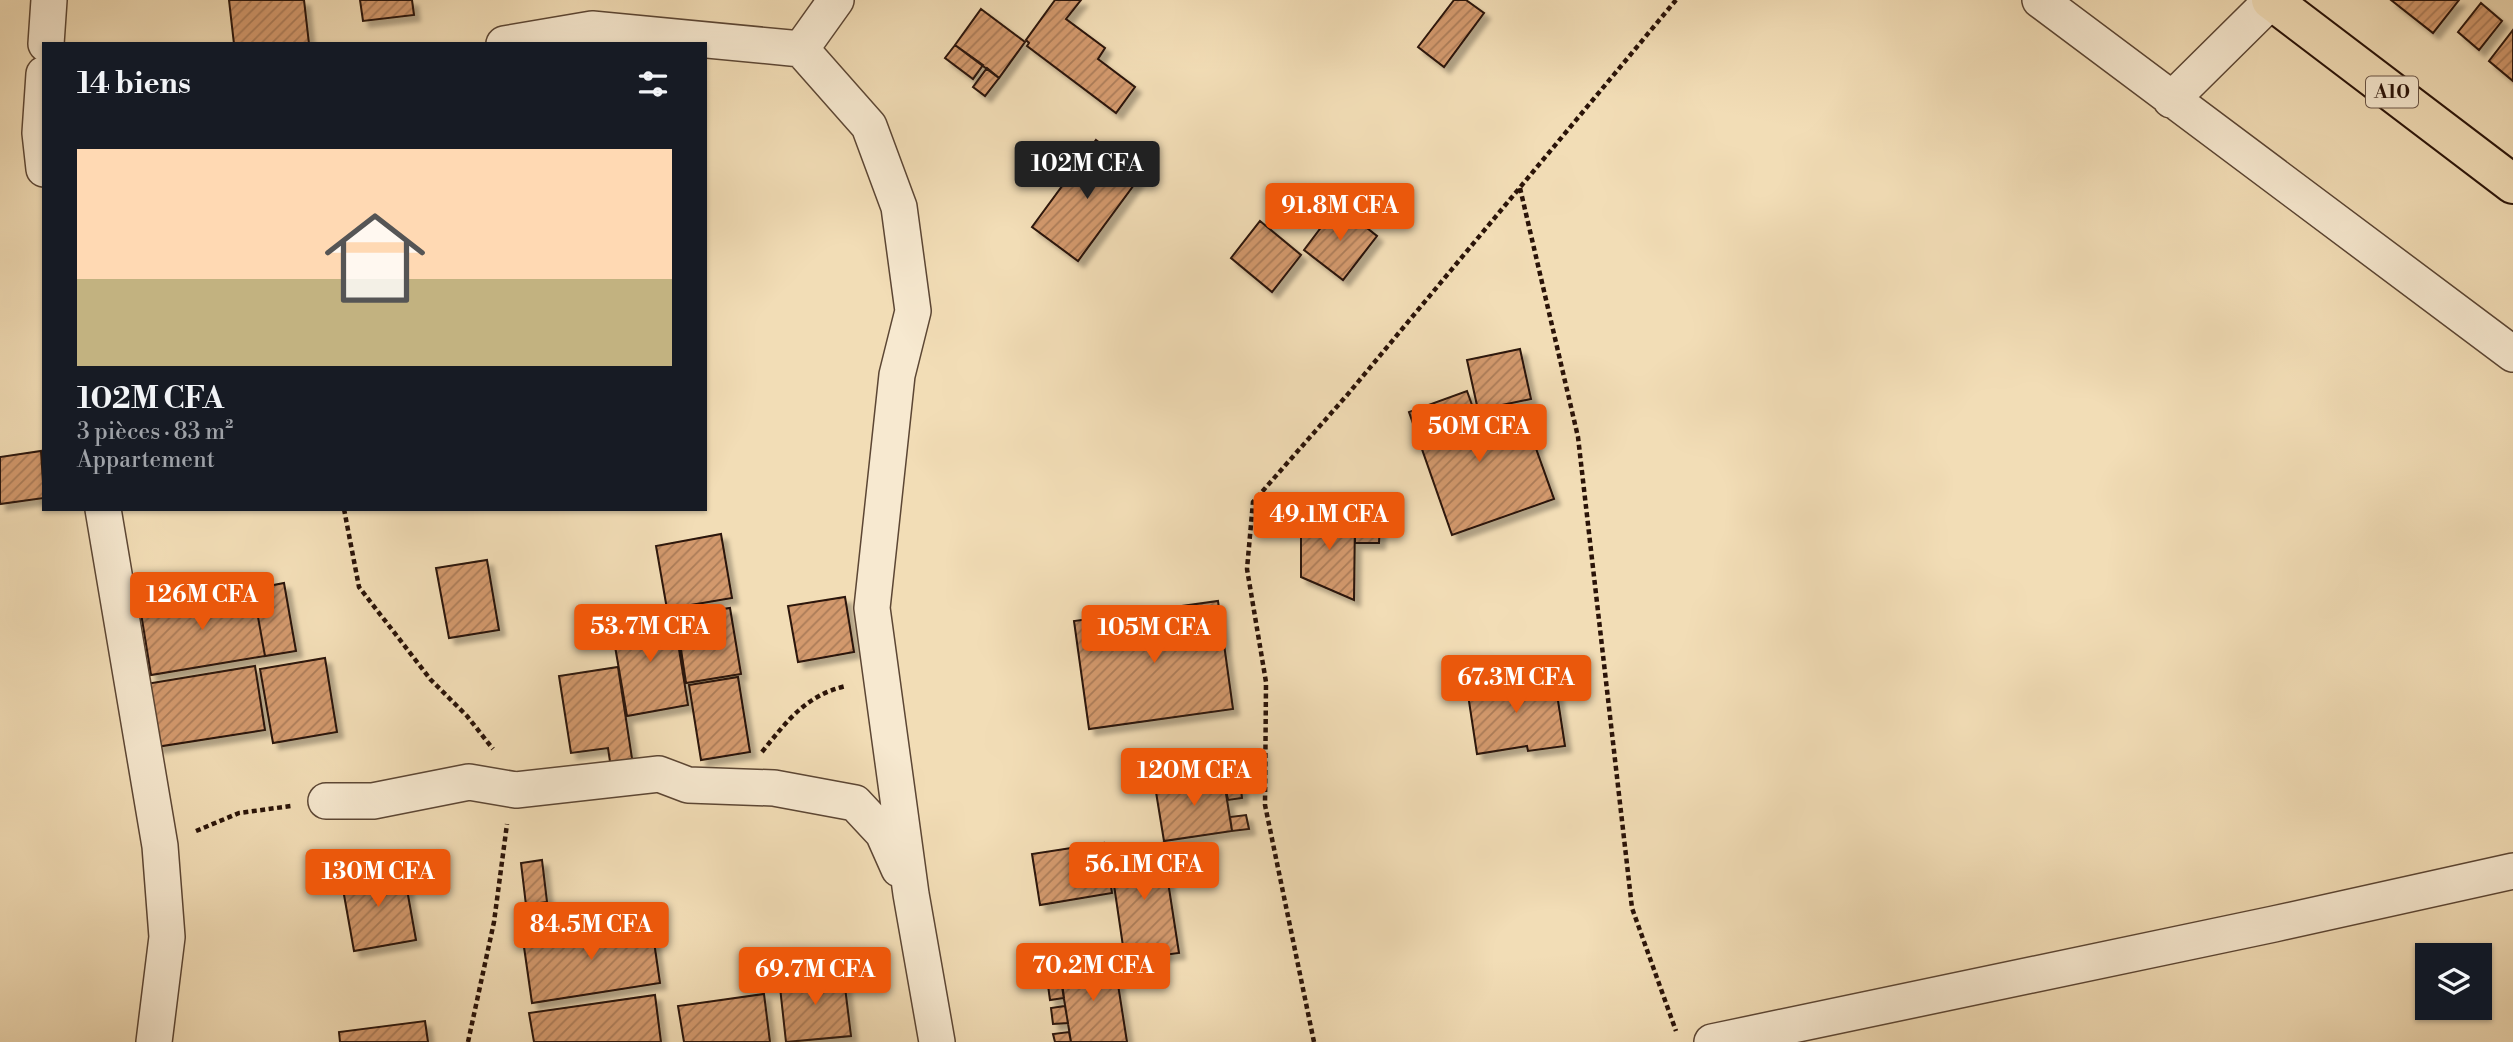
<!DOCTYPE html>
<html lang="fr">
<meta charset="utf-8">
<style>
:root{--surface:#171b24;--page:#20242c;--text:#f1f3f6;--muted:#9ea1a6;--accent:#ea580c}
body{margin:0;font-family:"Libre Bodoni",serif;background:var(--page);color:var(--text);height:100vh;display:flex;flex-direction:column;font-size:26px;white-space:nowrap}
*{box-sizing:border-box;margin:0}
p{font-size:23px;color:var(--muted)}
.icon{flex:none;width:38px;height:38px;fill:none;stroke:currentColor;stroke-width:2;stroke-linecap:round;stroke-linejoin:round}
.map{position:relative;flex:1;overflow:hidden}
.drawer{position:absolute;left:42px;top:42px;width:665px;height:469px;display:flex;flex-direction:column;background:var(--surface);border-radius:0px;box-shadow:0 2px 5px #0004}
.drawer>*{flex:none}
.controls{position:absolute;left:2415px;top:943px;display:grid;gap:14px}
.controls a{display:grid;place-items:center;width:77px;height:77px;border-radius:0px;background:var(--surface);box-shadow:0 2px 5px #0004;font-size:35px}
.price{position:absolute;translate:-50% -60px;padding:0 16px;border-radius:7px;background:var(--accent);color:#fff;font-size:23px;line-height:46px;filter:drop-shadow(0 2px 4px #0008)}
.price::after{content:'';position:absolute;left:50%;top:42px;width:21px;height:16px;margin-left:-10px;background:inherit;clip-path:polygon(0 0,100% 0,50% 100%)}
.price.on{background:#222;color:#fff}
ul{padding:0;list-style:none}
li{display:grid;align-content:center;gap:14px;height:371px;padding:0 35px}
li span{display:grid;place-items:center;height:217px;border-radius:0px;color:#555}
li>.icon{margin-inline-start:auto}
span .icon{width:126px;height:126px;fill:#fffc;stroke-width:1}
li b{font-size:30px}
h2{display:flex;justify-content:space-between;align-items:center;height:84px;padding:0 35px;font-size:30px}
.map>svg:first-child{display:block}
</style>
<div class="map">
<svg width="2513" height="1042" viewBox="0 0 2513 1042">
<defs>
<pattern id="building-hatch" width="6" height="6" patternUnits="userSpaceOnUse" patternTransform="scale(1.75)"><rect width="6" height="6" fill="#d3996d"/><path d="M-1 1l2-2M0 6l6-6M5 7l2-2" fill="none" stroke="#ab7c58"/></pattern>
<filter id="shadow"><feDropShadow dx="6" dy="6" stdDeviation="2" flood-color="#0004"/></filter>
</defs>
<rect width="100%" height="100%" fill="#f2ddb6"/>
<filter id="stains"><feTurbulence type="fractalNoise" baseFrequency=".00286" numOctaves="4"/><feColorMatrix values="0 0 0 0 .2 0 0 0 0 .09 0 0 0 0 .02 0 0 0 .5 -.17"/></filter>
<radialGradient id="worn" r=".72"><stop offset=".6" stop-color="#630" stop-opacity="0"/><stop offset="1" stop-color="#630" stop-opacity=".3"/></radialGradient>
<!-- building -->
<path fill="url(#building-hatch)" stroke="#2a1308" stroke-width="2" filter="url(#shadow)" d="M229,0h75l5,44h-75z
M360,0h52l2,15 -51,6z
M1055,0h26l-15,19 39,29 -7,11 37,28 -19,26 -89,-67 2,-3 -3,-3z
M1454,0h12l18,13 -40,54 -26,-20z
M2391,0h68l-26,33z
M2481,3l21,18 -23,29 -21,-18z
M981,9l44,33 -26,36 -44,-33z
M2513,30v51l-24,-20z
M955,45l28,20 -10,14 -28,-21z
M987,68l12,10 -14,18 -12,-9z
M1096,140l46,34 -64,87 -46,-34z
M1338,205l39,31 -34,44 -39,-30z
M1260,221l41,34 -29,37 -41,-34z
M1520,349l11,50 -53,11 -11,-50z
M1467,391l14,39 43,-15 30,84 -102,36 -43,-123z
M41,451l3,47 -44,6v-47z
M1301,515l54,1 -1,84 -53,-23z
M1355,521h25l-1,22h-24z
M721,534l11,64 -65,11 -11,-63z
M487,560l12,70 -50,8 -13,-70z
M284,583l12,68 -31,5 -12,-67z
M253,589l12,67 -114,19 -11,-68z
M845,597l9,55 -56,10 -10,-56z
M1218,601l15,108 -144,20 -15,-108z
M730,608l11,66 -55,9 -10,-67z
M673,612l15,93 -61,11 -16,-93z
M325,658l12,74 -64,11 -13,-74z
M255,666l10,64 -109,17 -10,-63z
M618,667l15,98 -22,3 -3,-20 -37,5 -12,-77z
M1554,675l11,71 -37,5 -1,-5 -50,8 -10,-66z
M738,677l12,75 -49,8 -12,-75z
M1239,773l3,25 -14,2 -5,-25z
M1223,775l9,56 -68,10 -9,-55z
M1246,815l3,14 -17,2 -2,-14z
M1104,843l8,50 -72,12 -8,-51z
M1162,843l17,110 -54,7 -16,-109z
M542,860l5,42 -21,3 -5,-42z
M403,867l13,73 -62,11 -13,-73z
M651,921l9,62 -128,20 -9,-63z
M1114,959l13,83h-56l-12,-74z
M843,971l8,65 -65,6 -7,-64z
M1061,975l3,23 -14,2 -3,-22z
M764,994l6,48h-86l-6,-36z
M655,995l6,47h-127l-5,-29z
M1065,1006l3,17 -15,1 -2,-16z
M425,1021l3,21h-88l-1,-10z
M1069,1032l2,10h-16l-2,-8z"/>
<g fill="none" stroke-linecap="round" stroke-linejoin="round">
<!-- street casing -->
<g stroke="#5c4634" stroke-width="38">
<path id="street" d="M2040,0l473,354
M46,44l3,-44
M504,44l88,-15 209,20 35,-49
M801,49l68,77 30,81 14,104 -16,64 -25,233 39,286 26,148
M44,74l-4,59 4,36
M2171,100l101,-100
M103,509l57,337 7,91 -13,105
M326,801h47l96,-19 47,8 143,-16 29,11 86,3 81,15 28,30 16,36
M1712,1042l562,-118 239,-53"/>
</g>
<!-- primary casing -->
<g stroke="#2a1308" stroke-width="42">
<path id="primary" d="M2271,0l242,184"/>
</g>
<!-- path -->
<path stroke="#2a1308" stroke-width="4.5" stroke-dasharray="5 3.5" stroke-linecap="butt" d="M1520,188l58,249 54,471 44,123
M344,509l15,78 72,93 36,36 26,33
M762,752c25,-31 44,-57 84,-66
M196,831l43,-18 52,-7
M468,1042l26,-120 13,-98
M1314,1042l-49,-237 1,-123 -19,-113 6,-67 95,-108 328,-394"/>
<!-- street -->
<use href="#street" stroke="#f7e9d0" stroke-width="35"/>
<!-- primary -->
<use href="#primary" stroke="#f2ddb6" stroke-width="38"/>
</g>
<g text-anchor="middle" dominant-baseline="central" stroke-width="5" stroke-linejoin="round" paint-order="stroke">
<!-- shield labels -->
<rect fill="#f7e9d0" stroke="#685344" stroke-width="2" x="2366" y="76.5" width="52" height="31" rx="5"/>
<g font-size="19" font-weight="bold" fill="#2a1308">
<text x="2392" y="92">A10</text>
</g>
</g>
<rect width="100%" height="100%" filter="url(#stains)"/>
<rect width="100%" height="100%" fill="url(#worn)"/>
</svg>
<div class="controls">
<a><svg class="icon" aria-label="layers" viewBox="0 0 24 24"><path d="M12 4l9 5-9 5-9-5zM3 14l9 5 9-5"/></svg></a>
</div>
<b class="price on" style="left:1087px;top:201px">102M CFA</b>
<b class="price" style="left:1340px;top:243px">91.8M CFA</b>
<b class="price" style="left:1479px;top:464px">50M CFA</b>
<b class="price" style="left:1329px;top:552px">49.1M CFA</b>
<b class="price" style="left:202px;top:632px">126M CFA</b>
<b class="price" style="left:650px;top:664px">53.7M CFA</b>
<b class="price" style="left:1154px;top:665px">105M CFA</b>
<b class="price" style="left:1516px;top:715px">67.3M CFA</b>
<b class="price" style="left:1194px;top:808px">120M CFA</b>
<b class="price" style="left:1144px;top:902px">56.1M CFA</b>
<b class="price" style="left:378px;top:909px">130M CFA</b>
<b class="price" style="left:591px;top:962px">84.5M CFA</b>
<b class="price" style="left:1093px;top:1003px">70.2M CFA</b>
<b class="price" style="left:815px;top:1007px">69.7M CFA</b>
<section class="drawer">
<h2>14 biens<svg class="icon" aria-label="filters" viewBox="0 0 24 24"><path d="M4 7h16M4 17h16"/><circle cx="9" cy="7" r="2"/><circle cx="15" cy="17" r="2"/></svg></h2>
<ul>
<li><span style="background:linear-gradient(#ffd9b3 60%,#c2b280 0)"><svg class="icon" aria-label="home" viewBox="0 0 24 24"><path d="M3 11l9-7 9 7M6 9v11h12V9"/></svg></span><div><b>102M CFA</b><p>3 pièces · 83 m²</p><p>Appartement</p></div></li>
</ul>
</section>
</div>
